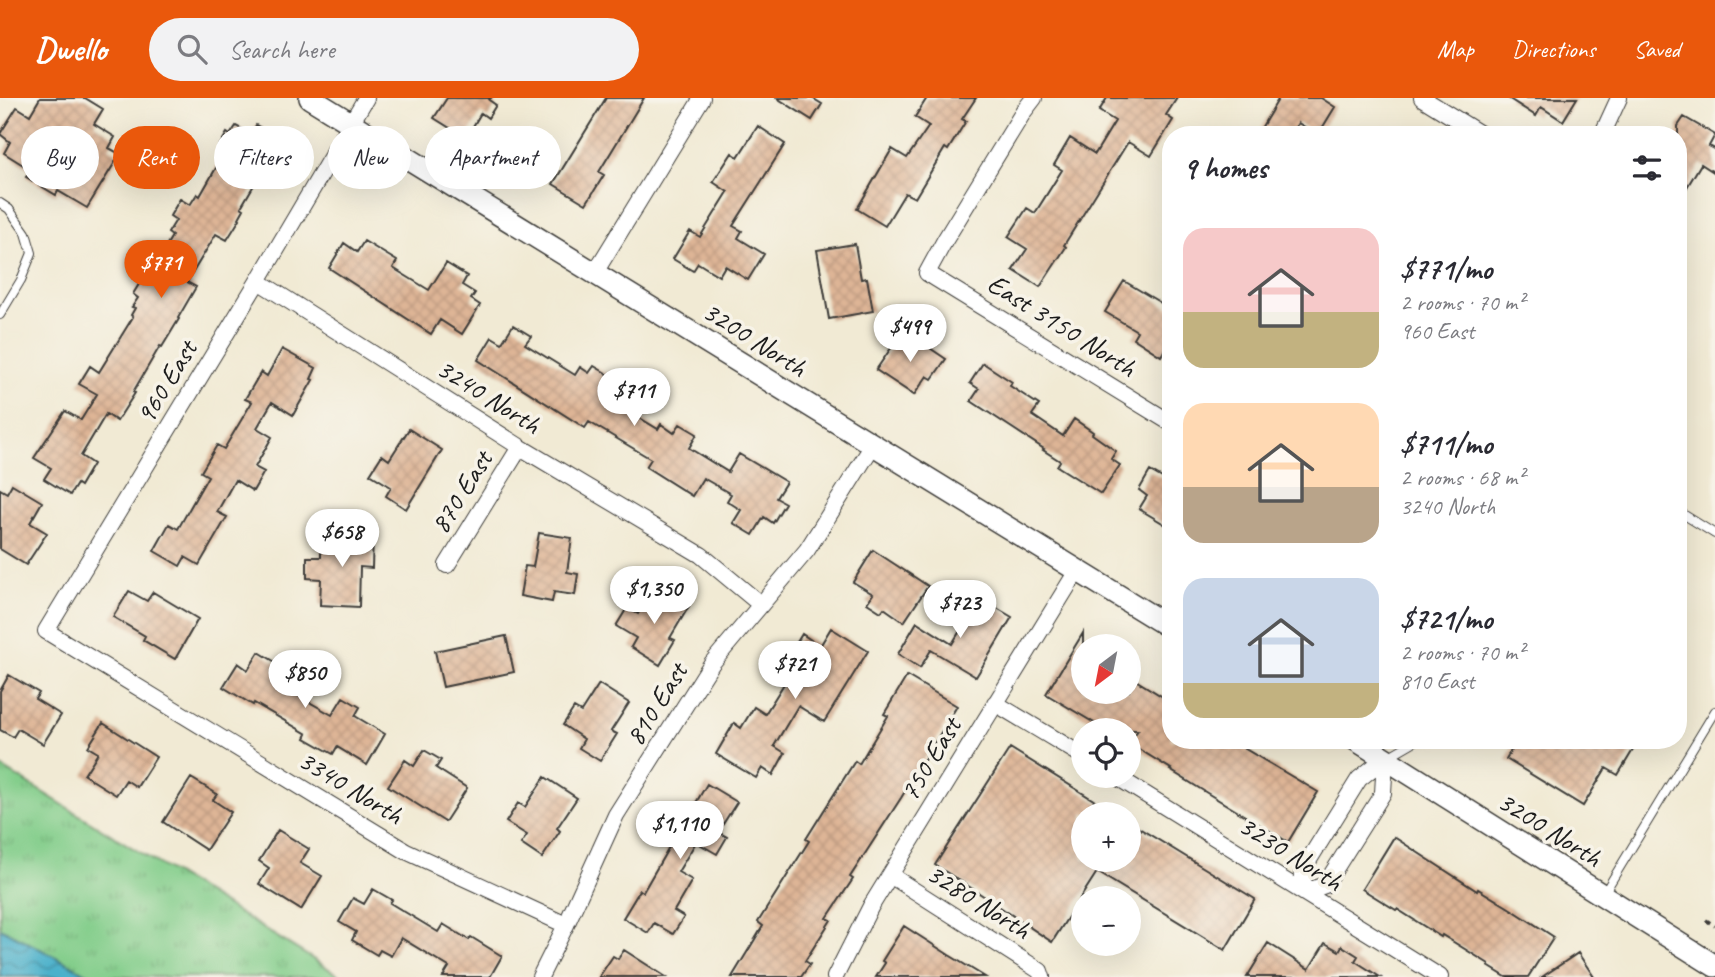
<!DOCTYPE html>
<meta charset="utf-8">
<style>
:root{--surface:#fff;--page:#f2f2f3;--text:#2b2b33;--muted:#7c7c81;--accent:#ea580c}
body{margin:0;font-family:Caveat,sans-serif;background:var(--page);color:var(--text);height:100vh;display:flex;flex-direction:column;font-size:26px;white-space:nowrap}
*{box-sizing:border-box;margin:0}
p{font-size:23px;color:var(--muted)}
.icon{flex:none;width:38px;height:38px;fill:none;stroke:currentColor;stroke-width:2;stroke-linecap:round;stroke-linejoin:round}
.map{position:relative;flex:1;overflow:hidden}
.panel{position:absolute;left:1162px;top:28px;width:525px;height:623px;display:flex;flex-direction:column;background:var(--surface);border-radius:28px;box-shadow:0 7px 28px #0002}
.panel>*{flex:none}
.guide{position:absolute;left:21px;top:28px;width:665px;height:63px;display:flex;gap:14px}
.needle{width:46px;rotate:212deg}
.fabs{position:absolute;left:1071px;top:536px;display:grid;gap:14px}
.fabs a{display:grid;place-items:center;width:70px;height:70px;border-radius:50%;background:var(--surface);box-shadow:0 7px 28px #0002;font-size:35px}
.price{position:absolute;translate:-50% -60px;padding:0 16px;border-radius:24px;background:#fff;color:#222;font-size:23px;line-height:46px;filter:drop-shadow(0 2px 4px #0008)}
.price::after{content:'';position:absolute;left:50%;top:42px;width:21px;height:16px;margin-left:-10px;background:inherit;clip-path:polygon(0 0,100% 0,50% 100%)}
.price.active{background:var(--accent);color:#fff}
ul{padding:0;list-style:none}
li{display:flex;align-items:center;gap:21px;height:175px;padding:0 21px}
li span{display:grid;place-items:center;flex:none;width:196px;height:140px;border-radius:21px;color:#555}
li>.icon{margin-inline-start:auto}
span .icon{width:84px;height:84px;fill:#fffc;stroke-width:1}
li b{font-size:30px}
h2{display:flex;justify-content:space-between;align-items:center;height:84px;padding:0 21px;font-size:30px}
.chip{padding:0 24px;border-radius:32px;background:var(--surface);box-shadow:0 7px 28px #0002;font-size:24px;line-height:63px}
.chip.active{background:var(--accent);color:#fff}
header{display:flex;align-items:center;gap:42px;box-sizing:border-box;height:98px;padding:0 35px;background:var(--accent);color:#fff}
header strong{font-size:33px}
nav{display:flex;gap:38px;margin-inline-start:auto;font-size:24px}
.search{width:490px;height:63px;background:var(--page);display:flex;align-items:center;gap:18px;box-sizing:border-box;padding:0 24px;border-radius:38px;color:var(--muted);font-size:26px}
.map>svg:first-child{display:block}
</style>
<header>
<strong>Dwello</strong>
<div class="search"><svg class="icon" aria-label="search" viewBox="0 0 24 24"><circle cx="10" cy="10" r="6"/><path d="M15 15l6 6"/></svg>Search here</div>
<nav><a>Map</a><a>Directions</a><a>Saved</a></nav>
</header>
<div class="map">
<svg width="1715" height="879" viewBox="0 0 1715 879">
<defs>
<pattern id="grass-tufts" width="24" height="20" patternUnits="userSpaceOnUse" patternTransform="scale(1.75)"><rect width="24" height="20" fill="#82cd8a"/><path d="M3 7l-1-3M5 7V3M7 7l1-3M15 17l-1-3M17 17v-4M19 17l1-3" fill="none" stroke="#70af76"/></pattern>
<pattern id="water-waves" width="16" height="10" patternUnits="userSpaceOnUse" patternTransform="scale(1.75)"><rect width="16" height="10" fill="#4cb1cb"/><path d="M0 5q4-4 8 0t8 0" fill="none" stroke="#3e8fa4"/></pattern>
<pattern id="building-cross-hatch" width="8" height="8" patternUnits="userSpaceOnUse" patternTransform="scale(1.75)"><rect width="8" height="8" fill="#deb596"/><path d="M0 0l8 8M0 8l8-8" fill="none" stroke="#be9b81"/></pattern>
</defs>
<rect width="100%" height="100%" fill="#f7f3e8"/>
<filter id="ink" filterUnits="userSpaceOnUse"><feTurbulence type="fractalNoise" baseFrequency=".0143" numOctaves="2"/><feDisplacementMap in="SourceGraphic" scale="14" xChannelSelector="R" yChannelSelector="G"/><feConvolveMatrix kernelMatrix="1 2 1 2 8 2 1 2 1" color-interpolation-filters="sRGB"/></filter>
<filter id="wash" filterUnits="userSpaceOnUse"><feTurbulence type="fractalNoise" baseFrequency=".00686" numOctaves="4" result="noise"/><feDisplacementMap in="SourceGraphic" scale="28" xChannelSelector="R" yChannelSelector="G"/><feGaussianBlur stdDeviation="1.57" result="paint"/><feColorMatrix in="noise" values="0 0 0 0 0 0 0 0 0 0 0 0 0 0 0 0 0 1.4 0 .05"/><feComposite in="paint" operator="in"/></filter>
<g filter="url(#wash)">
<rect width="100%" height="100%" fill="#f1ead4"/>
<!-- grass -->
<path fill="url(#grass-tufts)" stroke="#4f7453" stroke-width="2" d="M0,668l342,211h-342z"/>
<!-- water -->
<path fill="url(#water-waves)" stroke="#346674" stroke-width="2" d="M0,830l94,49h-94z"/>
<g id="blocks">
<!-- building -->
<path fill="url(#building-cross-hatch)" d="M40,0h45l18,11 -9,15 21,13 -6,11 11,6 -33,54 -29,-17 -2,4 -30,-18 5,-7 -27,-17 6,-11 -10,-8 17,-27 13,8z
M447,0h44l-2,2 7,5 -8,13 -7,-5 -15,25 -32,-20z
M606,0h38l-45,74 5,3 -18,29 -33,-20z
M777,0h35l10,6 -10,16z
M927,0h49l-14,21 4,2 -18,29 -3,-2 -30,50 -10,-5 -20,33 -28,-17 35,-60 15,9 22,-32 -14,-9z
M1107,0h70l-11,17 7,5 -22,36 -23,-14 -64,103 2,2 -26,40 -27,-17 14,-21 -19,-12 19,-29 8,5 27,-43 -8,-5 16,-27 25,16 20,-33 -16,-10z
M1279,0h42l14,9 -17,28 -20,-12 -7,12h-34z
M1508,0h69l-14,23 -22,-14 -5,9z
M1684,19l31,18 -6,11 6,3v24l-14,-9 -23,38v-76z
M256,27l28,16 -5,9 2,1 -3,4h2l-15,20 -4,-2 -20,34 3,2 -5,9 1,1 -13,21 -11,-6 -29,48 9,5 -18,31 1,1 -17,28 -2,-1 -27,46 2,1 -18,28 -11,-7 -25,42 12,8 -13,22 -3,-2 -7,11 -26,-16 7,-11 -17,-10 31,-47 16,9 16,-26 -18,-10 11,-18 9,6 34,-55 -2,-2 4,-7 -3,-1 6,-9 -5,-4 11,-18 5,3 20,-32 -3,-1 6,-10 -4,-3 8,-13 -6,-4 10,-17 10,6 7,-11 3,2 24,-42 -7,-4 10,-17 3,2 6,-9 15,8z
M758,28l27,18 -52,82 9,5 -4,7 26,16 -16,26 -23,-14 -6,10 -21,-13 -5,8 -20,-12 17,-28 10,6 28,-45 -15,-10 19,-29 6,4z
M364,143l33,20 -4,7 36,22 17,-27 21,13 -5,9 13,8 -4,6 9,6 -18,29 -22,-14 -9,14 -102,-66 15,-25 13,9z
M855,146l6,35 6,-1 6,33 -44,8 -12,-69z
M1124,183l47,28v30l-10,17 -28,-18 4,-7 -32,-19z
M513,227l18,11 -6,8 50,31 5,-8 9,6 5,-7 22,13 -6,10 20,13 -5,7 33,20 3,-5 13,9 6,-9 17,10 -8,14 39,24 11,-18 47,28 -10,16 9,5 -12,20 -9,-6 -11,18 -20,-12 8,-13 -14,-9 4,-7 -28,-16 -11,18 -46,-29 5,-8 -62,-37 -4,6 -107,-68 14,-23 10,6z
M900,237l14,9 4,-4 28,19 -14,20 -5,-3 -13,19 -38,-25z
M282,251l34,19 -5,11 2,1 -20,35 -21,-13 -15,26 15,9 -17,30 9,5 -11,19 -18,-11 -18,32 10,5 -28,48 -14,-8 -5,9 -26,-15 15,-27 9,5 30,-53 -7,-4 16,-27 7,4 28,-47 -7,-3 16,-27 6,4z
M983,265l29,19 -2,4 29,19 -7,10 31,21 11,-17 19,13 -1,2 24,17 -5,8 9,6 -19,29 -44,-28 3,-5 -17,-11 1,-1 -73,-48 8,-12 -9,-6z
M409,331l33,21 -36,59 -20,-13 5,-9 -21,-13 12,-19 7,5z
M1150,373l21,12v45l-32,-19 8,-13 -8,-6z
M12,386l30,18 -12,21 17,10 -21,32 -26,-16v-60l7,4z
M338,435l35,1 -1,34 -12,-1 -1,40 -39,-2 1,-26 -14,-1v-21h14v-14h17z
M539,435l33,5 -5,34 11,2 -3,21 -21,-3 -2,10 -32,-6 5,-30 8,1z
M873,452l55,36 -24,36 -20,-14 -3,4 -14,-9 6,-9 -20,-12z
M660,490l29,18 -19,32 5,2 -15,25 -29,-18 5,-9 -20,-12 11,-18 11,6 5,-9 5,4z
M129,493l18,10 6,-9 45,27 -23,40 -32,-19 2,-4 -32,-19z
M980,500l32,19 -36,60 -45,-27 -11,18 -22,-14 19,-32 35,22z
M831,530l37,23 -44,71 -26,-16 -24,40 11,7 -12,22 -11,-7 -6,10 -40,-24 18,-31 7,5 13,-21 11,7 32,-51 -9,-6 14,-23 18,12z
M1083,535v58h46v-15l42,26v38h59l88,52 -30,50 -81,-49 -37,-23 1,-1 -42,-26 9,-13h-32l-60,-36z
M506,538l8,36 -71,15 -8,-36z
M259,554l18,11 -4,7 30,18 -4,8 33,19 11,-18 17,10 -5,9 30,18 -18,31 -30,-18 -4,7 -28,-16 2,-4 -53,-31 -1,2 -30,-18 15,-24 10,7z
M9,577l30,18 -4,6 26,16 -18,29 -25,-15 -5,8 -13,-7v-39z
M907,578l50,30 -56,92 -51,79 3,2 -26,39 4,2 -26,41 5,3 -9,13h-69l31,-51 -5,-4 51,-81 -3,-2 49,-78 4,3 29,-48 -4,-2z
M599,586l30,19 -18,28 6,3 -17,27 -21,-13 5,-9 -21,-14 11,-17 7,4z
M103,625l53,34 -19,30 -11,-7 -10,15 -32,-20 14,-22 -10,-6z
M1517,642h122l-21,35 -12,-7 -23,38 -77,-47z
M1010,650l106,66h-33v45h46v-37l126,77 -30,51 -128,-78 -45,70 -76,-51 -41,-26z
M424,652l17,10 -5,8 31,20 -22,34 -57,-36 17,-26 9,6z
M545,679l32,21 -20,30 3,3 -18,27 -21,-14 6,-9 -21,-13 12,-19 7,4z
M191,680l26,16 -4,6 18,12 -25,38 -43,-28z
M707,686l30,18 -19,30 9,5 -10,17 -21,-12 -18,30 14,8 -18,31 10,6 -11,17 -19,-11 -6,10 -25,-15 17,-28 3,2 30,-52 -7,-4 16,-27 8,4z
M278,732l31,19 -9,14 22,13 -21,34 -42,-26 10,-16 -10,-7z
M1394,739l83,54 1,-2 36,22 40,26 -26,40h-22l-18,-11 1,-2 -47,-29 -1,2 -44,-28 -1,1 -34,-21z
M373,791l19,11 -2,3 48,29 5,-8 26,16 2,-3 31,19 -12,21h-47l6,-10 -48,-29 -10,18 -11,-6 -3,5 -25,-15 4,-8 -17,-10 14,-24 11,6z
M904,828l45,29 36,22h-109l9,-14 -3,-2z
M1268,845l41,26 16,-26 14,8 3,-5 16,10 -3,5 25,16h-133z
M624,852l42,27h-67l14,-21 5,3z
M1578,855l16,24h-52z"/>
</g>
</g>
<g filter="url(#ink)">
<use href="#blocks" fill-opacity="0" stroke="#3c3b38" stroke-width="2"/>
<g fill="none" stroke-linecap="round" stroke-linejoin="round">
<!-- service casing -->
<g stroke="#3c3b38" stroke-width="10">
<path id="service" d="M0,105l9,6 17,24 6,20 -11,27 -21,35
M1678,413l37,23
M1386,660l31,-18
M1603,797l112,-184"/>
</g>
<!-- minor casing -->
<g stroke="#3c3b38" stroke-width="18">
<path id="minor" d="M366,0l-108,183 -212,350 360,220 160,74
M1034,0l-10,13 -79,129 -18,33 244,150
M1422,0l60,37
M1602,37l17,-37
M594,176l108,-176
M258,183l262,166 181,108 59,49
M447,467l73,-118
M995,605l88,53
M1385,660l-2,35 -58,92 -20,7 -3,-21 57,-92z
M1114,677l326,202
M890,777l150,96 2,6
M540,879l26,-52 50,-110 96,-152 95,-113 66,-105
M835,879l36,-71 206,-335"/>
</g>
<!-- tertiary casing -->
<g stroke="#3c3b38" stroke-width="24">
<path id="tertiary" d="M310,0l861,530
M1356,642l359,226"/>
</g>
<!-- path -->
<path stroke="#3c3b38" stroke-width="3.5" stroke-dasharray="5 5" stroke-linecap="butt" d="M1706,822l9,6"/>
<!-- service -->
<use href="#service" stroke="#fff" stroke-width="8"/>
<!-- minor -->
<use href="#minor" stroke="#fff" stroke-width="16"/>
<!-- tertiary -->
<use href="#tertiary" stroke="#fff" stroke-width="21"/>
</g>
</g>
<g text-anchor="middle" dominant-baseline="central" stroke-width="7" stroke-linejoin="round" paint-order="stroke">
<!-- street labels -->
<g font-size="28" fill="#1c1c1c" stroke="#f7f3e8">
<text transform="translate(1062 227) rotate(32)">East 3150 North</text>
<text transform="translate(755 241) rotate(32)">3200 North</text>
<text transform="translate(166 284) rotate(-59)">960 East</text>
<text transform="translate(489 298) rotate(32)">3240 North</text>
<text transform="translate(461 394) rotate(-58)">870 East</text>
<text transform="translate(656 606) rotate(-58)">810 East</text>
<text transform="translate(930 661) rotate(-59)">750 East</text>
<text transform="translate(351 689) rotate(31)">3340 North</text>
<text transform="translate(1550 731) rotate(32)">3200 North</text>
<text transform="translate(1291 755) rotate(32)">3230 North</text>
<text transform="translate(979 803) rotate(32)">3280 North</text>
</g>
</g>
</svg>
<div class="fabs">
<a><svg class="needle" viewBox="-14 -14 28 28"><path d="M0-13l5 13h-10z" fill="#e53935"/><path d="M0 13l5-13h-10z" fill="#7c7c81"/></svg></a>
<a><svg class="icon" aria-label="locate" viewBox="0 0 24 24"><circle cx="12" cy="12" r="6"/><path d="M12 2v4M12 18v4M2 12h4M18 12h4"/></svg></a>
<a>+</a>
<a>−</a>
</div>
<b class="price active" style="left:161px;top:202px">$771</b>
<b class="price" style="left:910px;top:266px">$499</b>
<b class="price" style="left:634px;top:330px">$711</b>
<b class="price" style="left:342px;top:471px">$658</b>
<b class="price" style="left:654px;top:528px">$1,350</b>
<b class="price" style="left:960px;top:542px">$723</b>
<b class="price" style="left:795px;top:603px">$721</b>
<b class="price" style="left:305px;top:612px">$850</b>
<b class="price" style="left:680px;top:763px">$1,110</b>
<div class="guide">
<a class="chip">Buy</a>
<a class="chip active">Rent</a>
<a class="chip">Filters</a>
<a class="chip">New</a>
<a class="chip">Apartment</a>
</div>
<section class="panel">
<h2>9 homes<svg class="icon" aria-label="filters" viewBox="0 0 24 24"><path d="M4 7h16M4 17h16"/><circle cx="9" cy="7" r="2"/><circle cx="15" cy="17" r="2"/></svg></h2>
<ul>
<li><span style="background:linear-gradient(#f6c9c9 60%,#c2b280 0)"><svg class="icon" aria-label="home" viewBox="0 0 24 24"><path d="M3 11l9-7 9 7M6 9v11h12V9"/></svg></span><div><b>$771/mo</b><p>2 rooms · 70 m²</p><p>960 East</p></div></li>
<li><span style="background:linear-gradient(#ffd9b3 60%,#b9a48a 0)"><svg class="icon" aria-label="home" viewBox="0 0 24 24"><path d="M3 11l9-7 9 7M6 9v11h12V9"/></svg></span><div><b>$711/mo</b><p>2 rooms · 68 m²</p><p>3240 North</p></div></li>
<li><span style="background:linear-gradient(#c9d6e8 75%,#c2b280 0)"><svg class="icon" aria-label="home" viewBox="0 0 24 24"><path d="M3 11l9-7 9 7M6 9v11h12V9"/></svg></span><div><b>$721/mo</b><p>2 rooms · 70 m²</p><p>810 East</p></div></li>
</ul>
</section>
</div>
